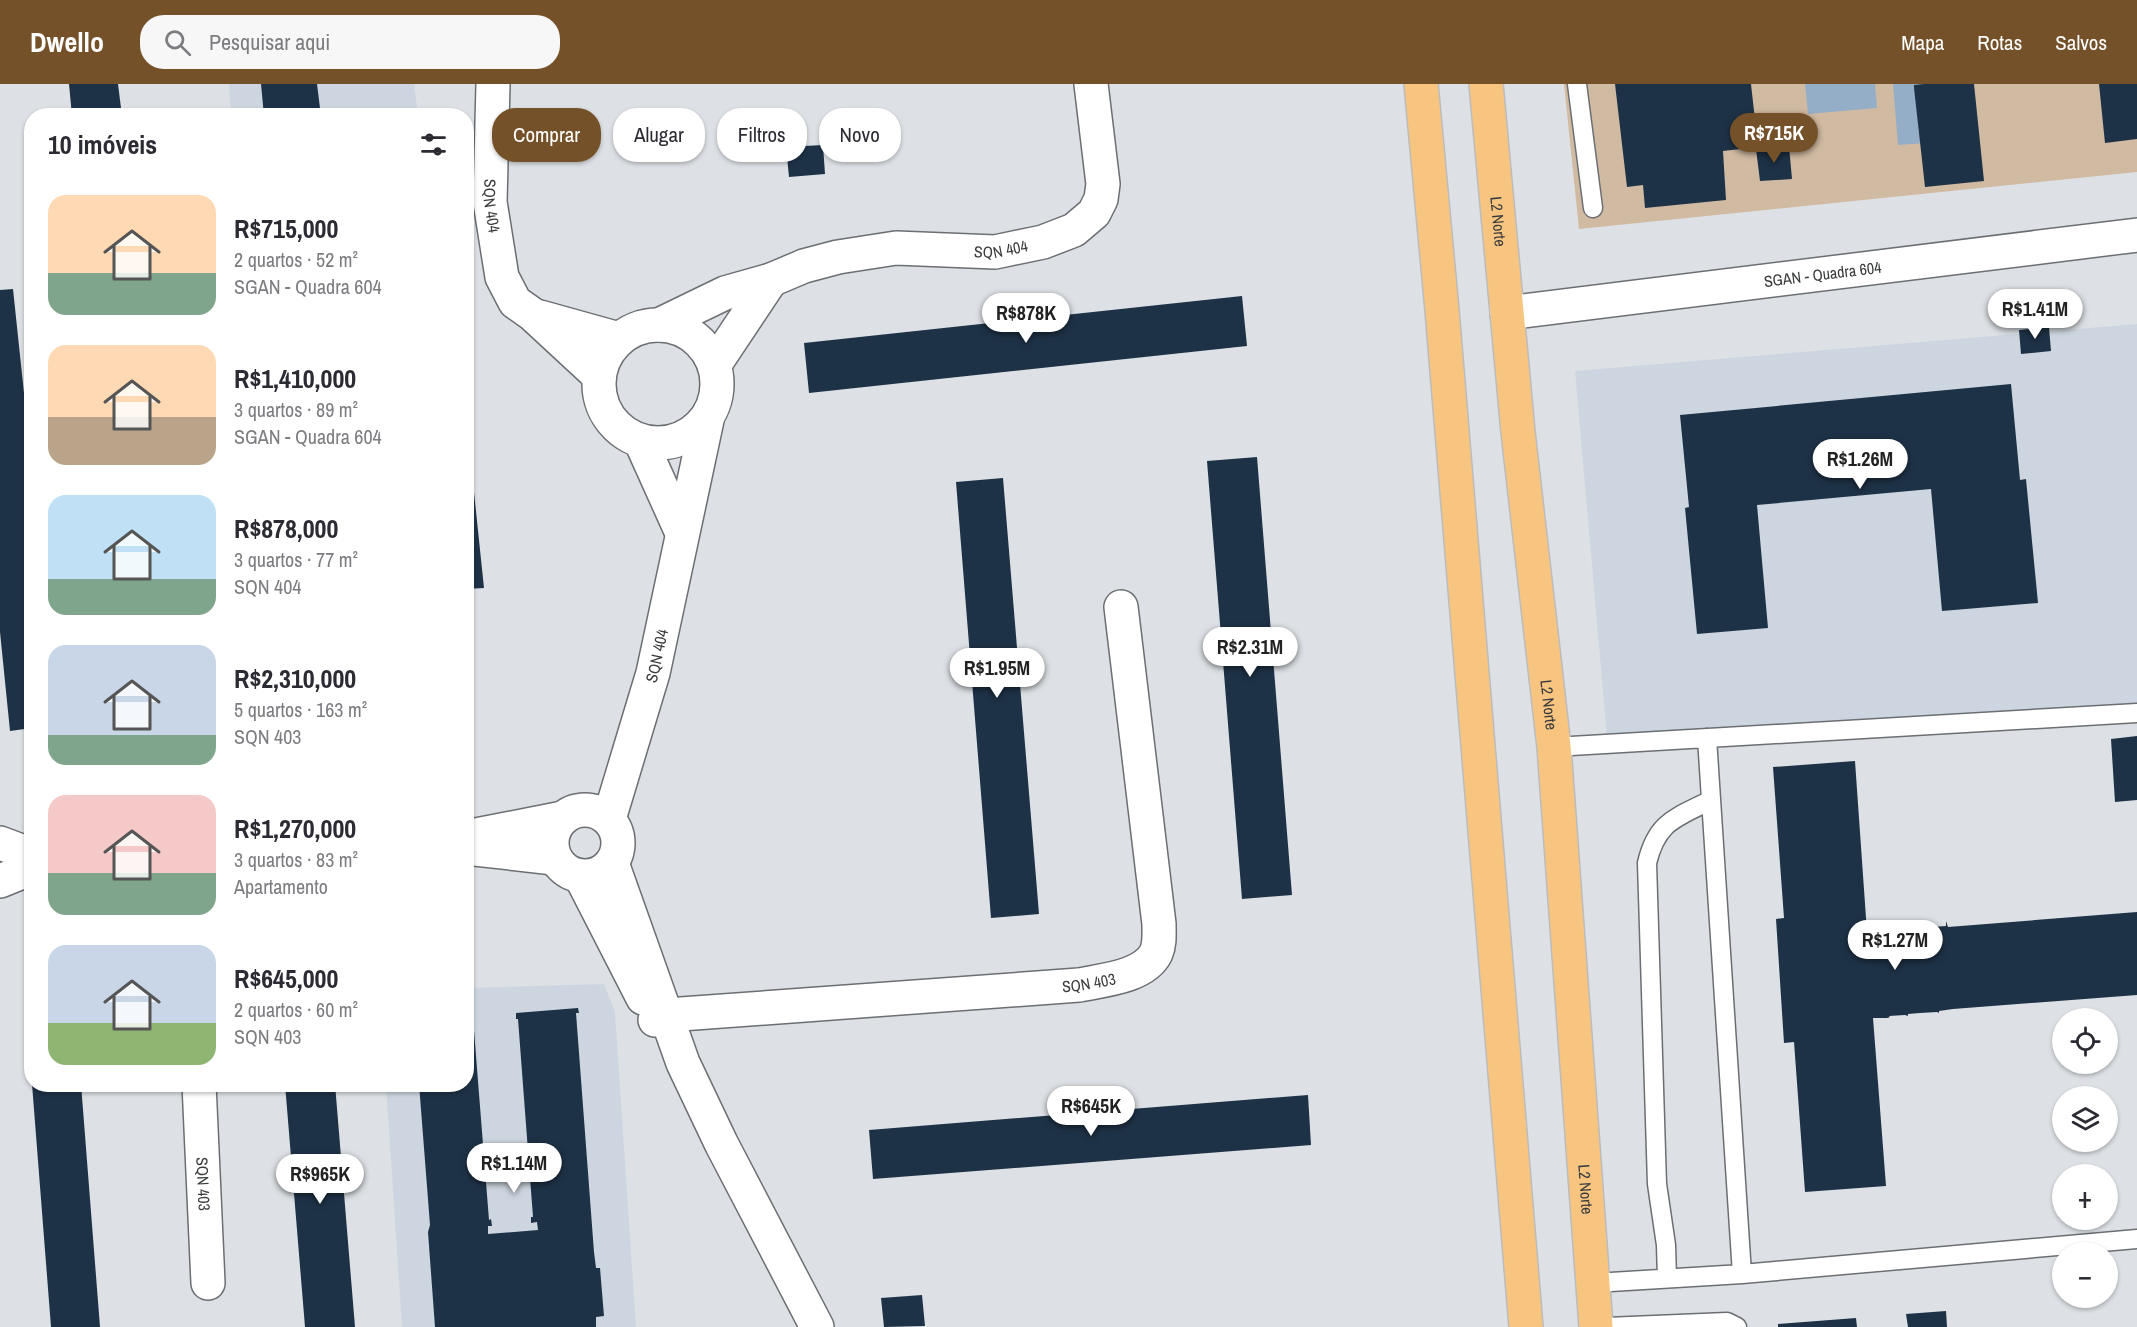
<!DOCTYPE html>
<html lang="pt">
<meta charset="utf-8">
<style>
:root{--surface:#fff;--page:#f7f7f7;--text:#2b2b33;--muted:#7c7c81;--accent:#745129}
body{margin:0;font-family:"Archivo Narrow",sans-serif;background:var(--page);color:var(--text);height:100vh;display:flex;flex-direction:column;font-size:22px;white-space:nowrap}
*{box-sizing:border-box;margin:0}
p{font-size:20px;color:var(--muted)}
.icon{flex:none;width:33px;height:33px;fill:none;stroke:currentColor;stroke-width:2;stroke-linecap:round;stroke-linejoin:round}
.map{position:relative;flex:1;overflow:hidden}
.panel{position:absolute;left:24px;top:24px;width:450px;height:984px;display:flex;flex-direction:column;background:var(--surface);border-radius:24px;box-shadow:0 2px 4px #0004}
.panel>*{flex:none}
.hud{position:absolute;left:492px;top:24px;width:570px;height:54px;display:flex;gap:12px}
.fabs{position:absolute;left:2052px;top:924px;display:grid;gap:12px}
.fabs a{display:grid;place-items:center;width:66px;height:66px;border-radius:50%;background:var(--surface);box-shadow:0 2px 4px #0004;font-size:30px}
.price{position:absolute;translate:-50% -51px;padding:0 14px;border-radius:21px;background:#fff;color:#222;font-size:20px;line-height:39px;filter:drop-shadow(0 2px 3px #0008)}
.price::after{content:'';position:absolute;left:50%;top:36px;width:18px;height:14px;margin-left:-9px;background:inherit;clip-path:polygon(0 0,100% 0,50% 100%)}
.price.selected{background:var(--accent);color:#fff}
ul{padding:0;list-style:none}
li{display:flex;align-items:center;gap:18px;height:150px;padding:0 24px}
li span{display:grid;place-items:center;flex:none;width:168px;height:120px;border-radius:18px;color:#555}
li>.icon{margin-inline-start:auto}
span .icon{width:72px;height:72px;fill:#fffc;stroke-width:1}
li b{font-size:26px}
h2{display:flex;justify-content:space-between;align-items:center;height:72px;padding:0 24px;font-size:26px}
.pill{padding:0 21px;border-radius:24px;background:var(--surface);box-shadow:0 2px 4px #0004;font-size:21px;line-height:54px}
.pill.selected{background:var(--accent);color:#fff}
header{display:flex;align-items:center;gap:36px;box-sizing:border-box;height:84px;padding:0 30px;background:var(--accent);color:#fff}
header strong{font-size:28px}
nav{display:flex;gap:33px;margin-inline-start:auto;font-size:21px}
.search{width:420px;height:54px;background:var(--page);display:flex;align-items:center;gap:15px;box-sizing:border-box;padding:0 21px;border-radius:24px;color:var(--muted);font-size:22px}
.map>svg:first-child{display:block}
</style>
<header>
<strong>Dwello</strong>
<div class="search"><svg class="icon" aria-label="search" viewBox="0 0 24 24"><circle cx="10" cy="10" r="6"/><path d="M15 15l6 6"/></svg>Pesquisar aqui</div>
<nav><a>Mapa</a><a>Rotas</a><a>Salvos</a></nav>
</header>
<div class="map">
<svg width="2137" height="1243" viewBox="0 0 2137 1243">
<rect width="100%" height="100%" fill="#dde1e5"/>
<!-- built -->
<path fill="#cdd6e0" d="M229,0h185l4,31h-187z
M2137,240v383l-529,42 -33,-378z
M604,900l11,28 21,315h-234l-16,-242 80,-1 1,-96z"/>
<!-- green -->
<path fill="#d1baa2" d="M1564,0h573v88l-558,57z"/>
<!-- water -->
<path fill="#95aec8" d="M1805,0h70l2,24 -69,6z
M1893,0h43l5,58 -43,3z"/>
<!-- building -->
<path fill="#1e3247" d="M69,0h49l4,32h-50z
M261,0h56l4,32h-57z
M1615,0h136l7,63 -35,4 3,49 -81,8 -2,-23 -16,2z
M1924,0h50l10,97 -59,6 -11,-99v-3z
M2099,0h38v55l-32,4z
M823,61l2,29 -36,3 -3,-30z
M1789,62l3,33 -32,2 -4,-32z
M13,205l19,180v259l-22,3 -10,-99v-342z
M1242,212l5,50 -438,47 -5,-50z
M2049,243l2,24 -30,3 -2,-24z
M2011,300l9,96 6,-1 12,124 -96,8 -11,-122 -174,16 11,123 -71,6 -12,-126 4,-1 -9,-92z
M466,370h4l14,134 -18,1z
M1257,373l35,438 -50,4 -35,-438z
M1003,394l36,436 -48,4 -35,-436z
M2137,652v64l-22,2 -4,-63z
M1855,677l12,171 31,-3v-2h3v3l13,-1 -1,-3h3v3l15,-1v-4h2v3l13,-1v-5l2,6 189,-15v83l-184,14 -14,2v2l-2,-1 -17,1 -12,1v2l-3,-1 -16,1 1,1 -3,1h-14l13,168 -81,6 -11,-150 -10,1 -8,-124 8,-1 -11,-151z
M24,904h8v72h-2z
M578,924l1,5h-3l18,239 2,16h4l4,48 -8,1v10h-161l-7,-95 2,-7 -11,-141h47v-65l7,-1 16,202 2,-1 1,7h-4v8l50,-4 -1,-8 -6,1v-6h2l-15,-198h-2v-6z
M32,1000h49l19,243h-49z
M285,1000h50l20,243h-50z
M1308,1011l3,50 -438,34 -4,-49z
M922,1211l3,31 -41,1 -3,-29z
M1946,1227l1,16h-39l-2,-13z
M1856,1234l1,9h-79v-3z"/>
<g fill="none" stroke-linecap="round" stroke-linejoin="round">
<!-- lane casing -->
<g stroke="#6b6e72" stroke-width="21">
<path id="lane" d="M1577,0l16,124
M1707,654l35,536
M1554,663l583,-34
M1667,1194l-1,-33 -9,-61 -10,-321c10,-42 29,-45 64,-63
M1594,1199l148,-9 395,-35
M1606,1243l121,-5 10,5"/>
</g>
<!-- street casing -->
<g stroke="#6b6e72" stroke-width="36">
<g id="street">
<path id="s1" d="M493,0l-3,118 12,75 13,25 17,12 67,62"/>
<path d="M540,233l79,22"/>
<circle cx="658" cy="300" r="59"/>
<path id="s2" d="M659,241l66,-32 46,-13 33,-14 34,-9 58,-9 99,4 48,-10 31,-12 20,-17 7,-14 2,-15 -12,-100"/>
<path d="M715,280l56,-84"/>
<path d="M641,358l41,91"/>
<circle cx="585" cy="759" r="33"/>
<path id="s3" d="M609,735l44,-146 54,-253"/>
<path d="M466,753l97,-19"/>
<path d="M0,759l32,12"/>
<path d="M466,764l88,10"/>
<path d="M612,779l71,200 38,80 96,184"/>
<path d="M581,793l62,121"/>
<path d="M0,797l32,-13"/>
<path id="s4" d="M655,936l12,-5 412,-30c24,-5 65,-8 77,-32 4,-9 3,-19 3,-29l-38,-317"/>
<path id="s5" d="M199,1000l9,199"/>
</g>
</g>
<!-- secondary casing -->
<g stroke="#6b6e72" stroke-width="36">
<g id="secondary">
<path id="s6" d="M1507,229l630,-78"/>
</g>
</g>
<!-- primary casing -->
<g stroke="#bcbcbd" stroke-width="36">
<g id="primary">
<path d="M1421,0l21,226 84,1017"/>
<path id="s7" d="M1486,0l32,348 36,315 42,580"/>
</g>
</g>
<!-- lane -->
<use href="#lane" stroke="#fff" stroke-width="18"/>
<!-- street -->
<use href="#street" stroke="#fff" stroke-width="33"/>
<!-- secondary -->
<use href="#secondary" stroke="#fff" stroke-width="33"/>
<!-- primary -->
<use href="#primary" stroke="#f8c581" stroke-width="33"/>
</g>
<g text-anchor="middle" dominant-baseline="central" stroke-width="6" stroke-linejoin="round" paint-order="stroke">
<!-- street labels -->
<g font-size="16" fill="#393b3c" stroke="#eaeef2">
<text stroke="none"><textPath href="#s1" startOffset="122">SQN 404</textPath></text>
<text stroke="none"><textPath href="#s7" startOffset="138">L2 Norte</textPath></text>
<text stroke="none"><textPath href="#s2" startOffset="356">SQN 404</textPath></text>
<text stroke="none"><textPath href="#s6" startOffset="318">SGAN - Quadra 604</textPath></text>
<text stroke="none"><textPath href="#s3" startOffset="170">SQN 404</textPath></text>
<text stroke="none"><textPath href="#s7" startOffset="624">L2 Norte</textPath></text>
<text stroke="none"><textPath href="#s4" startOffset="436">SQN 403</textPath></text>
<text stroke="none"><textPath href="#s5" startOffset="100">SQN 403</textPath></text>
<text stroke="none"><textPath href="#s7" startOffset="1110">L2 Norte</textPath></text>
</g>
</g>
</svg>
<div class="fabs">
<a><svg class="icon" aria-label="locate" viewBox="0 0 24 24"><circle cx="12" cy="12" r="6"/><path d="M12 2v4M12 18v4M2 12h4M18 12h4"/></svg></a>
<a><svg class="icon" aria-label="layers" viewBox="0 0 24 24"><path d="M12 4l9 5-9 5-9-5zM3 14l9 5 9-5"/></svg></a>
<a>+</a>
<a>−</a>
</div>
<b class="price selected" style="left:1774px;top:80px">R$715K</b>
<b class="price" style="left:2035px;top:256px">R$1.41M</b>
<b class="price" style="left:1026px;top:260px">R$878K</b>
<b class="price" style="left:1860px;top:406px">R$1.26M</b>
<b class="price" style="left:1250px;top:594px">R$2.31M</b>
<b class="price" style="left:997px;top:615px">R$1.95M</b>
<b class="price" style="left:1895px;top:887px">R$1.27M</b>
<b class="price" style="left:1091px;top:1053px">R$645K</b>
<b class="price" style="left:514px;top:1110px">R$1.14M</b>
<b class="price" style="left:320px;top:1121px">R$965K</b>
<div class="hud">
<a class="pill selected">Comprar</a>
<a class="pill">Alugar</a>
<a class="pill">Filtros</a>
<a class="pill">Novo</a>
</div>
<section class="panel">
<h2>10 imóveis<svg class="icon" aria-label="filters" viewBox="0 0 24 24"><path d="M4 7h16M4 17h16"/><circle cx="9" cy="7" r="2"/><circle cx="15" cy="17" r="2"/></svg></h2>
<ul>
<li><span style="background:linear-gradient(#ffd9b3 65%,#7fa58c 0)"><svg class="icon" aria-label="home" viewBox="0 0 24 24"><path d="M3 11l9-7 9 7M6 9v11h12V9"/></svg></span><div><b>R$715,000</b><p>2 quartos · 52 m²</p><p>SGAN - Quadra 604</p></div></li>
<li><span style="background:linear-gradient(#ffd9b3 60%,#b9a48a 0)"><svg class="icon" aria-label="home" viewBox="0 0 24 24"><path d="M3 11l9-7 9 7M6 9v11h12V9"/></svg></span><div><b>R$1,410,000</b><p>3 quartos · 89 m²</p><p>SGAN - Quadra 604</p></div></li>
<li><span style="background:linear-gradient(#bfe0f5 70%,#7fa58c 0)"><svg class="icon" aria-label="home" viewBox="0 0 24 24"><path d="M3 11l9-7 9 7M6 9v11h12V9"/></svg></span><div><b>R$878,000</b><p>3 quartos · 77 m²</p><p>SQN 404</p></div></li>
<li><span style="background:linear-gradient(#c9d6e8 75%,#7fa58c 0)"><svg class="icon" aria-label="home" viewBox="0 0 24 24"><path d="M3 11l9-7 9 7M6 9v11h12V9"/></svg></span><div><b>R$2,310,000</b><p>5 quartos · 163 m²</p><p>SQN 403</p></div></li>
<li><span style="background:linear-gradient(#f6c9c9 65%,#7fa58c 0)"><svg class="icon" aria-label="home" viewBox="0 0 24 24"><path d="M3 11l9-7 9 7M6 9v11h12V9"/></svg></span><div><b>R$1,270,000</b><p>3 quartos · 83 m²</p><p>Apartamento</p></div></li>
<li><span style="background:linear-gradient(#c9d6e8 65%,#8fb573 0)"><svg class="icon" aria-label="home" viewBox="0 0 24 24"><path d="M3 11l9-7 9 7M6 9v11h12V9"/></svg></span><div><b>R$645,000</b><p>2 quartos · 60 m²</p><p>SQN 403</p></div></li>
</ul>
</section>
</div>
